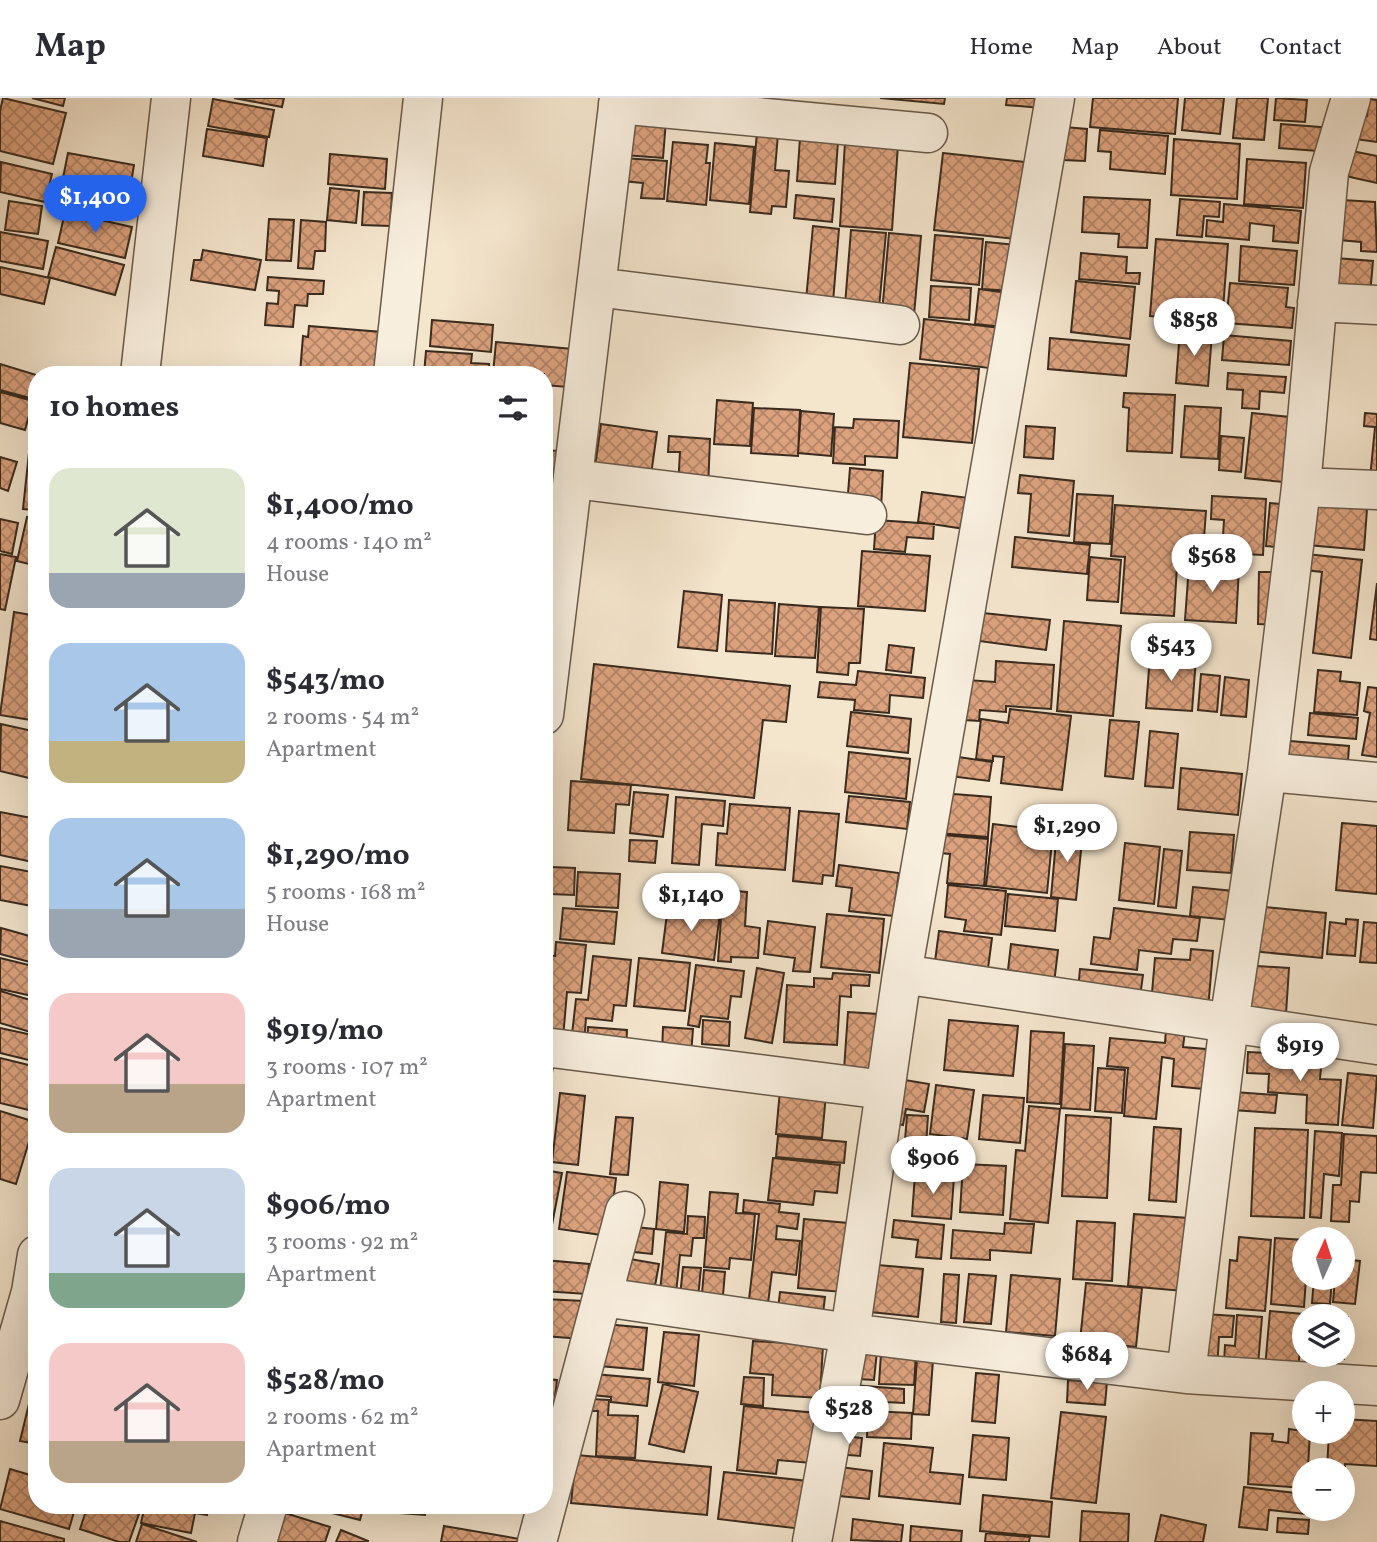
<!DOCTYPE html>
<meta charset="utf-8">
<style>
:root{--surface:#fff;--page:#f7f7f7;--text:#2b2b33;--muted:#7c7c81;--line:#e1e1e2;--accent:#2563eb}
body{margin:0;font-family:Vollkorn,serif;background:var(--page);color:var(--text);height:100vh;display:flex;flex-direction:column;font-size:26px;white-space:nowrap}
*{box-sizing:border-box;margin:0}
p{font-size:23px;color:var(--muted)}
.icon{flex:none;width:38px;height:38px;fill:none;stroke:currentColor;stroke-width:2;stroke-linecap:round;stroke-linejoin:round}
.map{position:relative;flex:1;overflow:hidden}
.sheet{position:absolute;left:28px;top:268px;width:525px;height:1148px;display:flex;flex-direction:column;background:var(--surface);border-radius:28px;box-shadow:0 7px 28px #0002}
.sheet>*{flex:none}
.needle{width:46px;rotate:3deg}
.controls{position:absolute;left:1292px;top:1129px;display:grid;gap:14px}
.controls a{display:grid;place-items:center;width:63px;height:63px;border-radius:50%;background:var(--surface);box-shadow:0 7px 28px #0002;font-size:35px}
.price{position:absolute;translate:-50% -60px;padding:0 16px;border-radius:24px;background:#fff;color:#222;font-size:23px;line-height:46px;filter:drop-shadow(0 2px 4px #0008)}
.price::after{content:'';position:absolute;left:50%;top:42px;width:21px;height:16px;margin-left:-10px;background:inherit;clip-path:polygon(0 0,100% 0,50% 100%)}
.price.current{background:var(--accent);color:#fff}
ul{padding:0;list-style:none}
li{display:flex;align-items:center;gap:21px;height:175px;padding:0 21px}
li span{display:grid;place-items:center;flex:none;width:196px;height:140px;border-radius:21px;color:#555}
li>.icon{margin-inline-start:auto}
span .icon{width:84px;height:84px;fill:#fffc;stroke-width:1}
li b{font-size:30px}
h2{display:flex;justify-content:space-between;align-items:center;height:84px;padding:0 21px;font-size:30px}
header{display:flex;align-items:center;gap:42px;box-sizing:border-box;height:98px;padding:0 35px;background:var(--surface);border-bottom:2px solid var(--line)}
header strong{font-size:33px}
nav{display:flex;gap:38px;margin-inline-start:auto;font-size:24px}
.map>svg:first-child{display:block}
</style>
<header>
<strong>Map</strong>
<nav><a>Home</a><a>Map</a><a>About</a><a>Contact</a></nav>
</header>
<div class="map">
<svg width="1377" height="1444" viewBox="0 0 1377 1444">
<defs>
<pattern id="building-cross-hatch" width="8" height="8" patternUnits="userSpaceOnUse" patternTransform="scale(1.75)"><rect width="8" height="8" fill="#dca27e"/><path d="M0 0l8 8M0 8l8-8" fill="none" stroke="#b38467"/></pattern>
</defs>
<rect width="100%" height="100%" fill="#f4e5cd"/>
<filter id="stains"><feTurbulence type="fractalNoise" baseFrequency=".00286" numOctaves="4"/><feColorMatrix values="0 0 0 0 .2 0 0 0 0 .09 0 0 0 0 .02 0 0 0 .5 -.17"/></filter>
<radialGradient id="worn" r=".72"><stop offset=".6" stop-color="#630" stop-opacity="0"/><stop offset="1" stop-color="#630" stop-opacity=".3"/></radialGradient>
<!-- building -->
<path fill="url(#building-cross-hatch)" stroke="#3a2b1e" stroke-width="2" d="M3,0l63,15 -13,51 -53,-13v-40z
M32,0h33l-2,8z
M234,0h50l-2,9z
M880,0h65l-1,6z
M1007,0h35l-1,10 -35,-3z
M1093,0h85l-3,36 -85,-7z
M1185,0h39l-4,36 -38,-4z
M1237,0h31l-4,42 -31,-2z
M1276,0l31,2 -2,22 -31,-2z
M213,1l61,11 -5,27 -61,-11z
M1369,1l8,1v42l-22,-3 3,-24 9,1z
M627,19l39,3 -3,38 -39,-3z
M1281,26l52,4 -2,24 -52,-4z
M1064,29l23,2 -2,32 -22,-1z
M207,31l60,9 -4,28 -60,-10z
M1100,32l68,6 -3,38 -55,-5 1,-17 -13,-1z
M757,34l21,2 -3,36 14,1 -3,36 -14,-1 -1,8 -21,-2z
M800,40l38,3 -3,43 -38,-3z
M1174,41l66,5 -3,55 -66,-4z
M673,44l35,3 -2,18h4l-4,42 -39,-4z
M845,44l53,3 -6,85 -52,-4z
M715,45l39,4 -5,57 -39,-4z
M1347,52l30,6v27l-36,-8z
M68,55l66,12 -5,30 -67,-12z
M943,55l81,9 -9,77 -81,-9z
M330,56l57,5 -2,30 -57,-5z
M623,60l44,3 -3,38 -23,-1 2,-15 -22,-2z
M1247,61l59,4 -3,45 -59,-4z
M1,64l51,12 -7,28 -45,-10z
M330,90l29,3 -3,32 -29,-3z
M364,94l28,1 -2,33 -28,-1z
M796,97l38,4 -2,23 -38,-4z
M1084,99l66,3 -3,48 -29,-1 1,-13 -37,-2z
M1180,101l40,3 -1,15 -15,-1 -2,21 -25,-2z
M1342,102l33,2 2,50 -16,-1v-9l-22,-2z
M9,103l33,5 -4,28 -33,-4z
M1224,106l77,7 -3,32 -25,-2 1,-15 -24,-3 -1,17 -43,-4 1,-16 16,2z
M65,114l67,15 -7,31 -67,-15z
M269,121l25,1 -3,41 -25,-1z
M301,122l25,2 -1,29h-10l-2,18 -15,-1z
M813,128l26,3 -6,73 -27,-2z
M851,132l35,3 -7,75 -34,-3z
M0,134l48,9 -5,28 -43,-8z
M889,135l32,3 -7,79 -32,-2z
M935,137l48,4 -4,46 -48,-5z
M1156,141l72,5 -6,78 -72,-6z
M986,144l30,3 -4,46 -30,-2z
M1241,148l56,5 -3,34 -55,-4z
M56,149l68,18 -9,30 -67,-18z
M203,152l58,10 -6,30 -64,-10 3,-20h7z
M1081,155l46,4 -1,16h14l-1,11 -60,-5z
M1323,159l50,4 -3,34 -50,-4z
M0,169l50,11 -6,26 -44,-10z
M268,179l56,4 -1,13h-15l-1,12 -12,-1 -2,22 -28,-2 2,-22 11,1 1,-13 -12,-1z
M1076,183l59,6 -5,52 -59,-7z
M1230,185l58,5 -2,19 8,1 -2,20 -66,-5z
M931,188l40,2 -2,32 -40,-3z
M979,191l29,4 -4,34 -29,-3z
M924,221l77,9 -5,41 -76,-10z
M432,222l61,5 -2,27 -61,-6z
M309,228l73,6 -3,42 -79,-1 3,-37 5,1z
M1180,232l32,3 -4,53 -32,-3z
M1224,237l67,6 -2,24 -67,-5z
M1050,240l79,7 -3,31 -78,-7z
M496,244l76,7 -4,38 -24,-2v-11h-51z
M426,253l46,3 -1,9 18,1v10h-65z
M910,265l69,6 -7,74 -69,-6z
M0,266l36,11 -6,23 -30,-8z
M1228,275l58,4 -2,16 -24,-2 -1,18 -17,-1 1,-18 -16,-1z
M0,294l33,9 -8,29 -25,-7z
M1124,295l51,2 -3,58 -45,-2 2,-43 -6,-1z
M717,302l36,3 -3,43 -36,-2z
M1185,308l36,2 -3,51 -37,-2z
M754,310l46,2 -2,46 -47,-3z
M801,313l33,3 -3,42 -33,-3z
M1252,315l38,4 -7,65 -38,-4z
M1365,315l12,1v66l-7,-1 5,-52 -11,-1z
M854,321l45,2 -2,37 -32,-2v9l-32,-2 2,-36 18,1z
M601,326l56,8 -7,50 -56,-8z
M1026,328l29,2 -2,31 -29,-2z
M31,336l6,1v75l-14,-1z
M669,338l41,3 -2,50 -30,-2 2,-35h-12z
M1221,338l23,2 -3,34 -22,-2z
M544,352l14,1 -3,39 -11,-1z
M0,359l17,5 -9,29 -8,-3z
M850,370l33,3 -2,38 -34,-3z
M1020,377l54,6 -5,55 -41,-4 3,-38 -13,-1z
M922,394l47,6 -4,31 -47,-7z
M1077,396l36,2 -3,48 -36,-2z
M1212,398l54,3 -3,56 -41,-2 2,-33 -13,-1z
M1270,405l20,2 -4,43 -20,-2z
M1310,405l57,6 -3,41 -57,-5z
M1115,407l91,6 -3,40 -25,-2 -4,67 -53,-3 4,-56 -14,-1z
M27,419l10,3v46l-20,-5z
M0,421l18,4 -6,31 -12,-3z
M876,422l58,4 -1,15 -26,-2 -2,15 -31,-3z
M1015,439l75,8 -3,29 -75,-7z
M862,453l68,5 -5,55 -67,-5z
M1297,455l65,7 -11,98 -38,-5 9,-81 -27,-3z
M0,456l16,3 -11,53 -5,-1z
M1090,459l31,3 -3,42 -31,-2z
M1189,467l50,3 -3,55 -51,-3z
M1259,474h26l-2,53 -25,-1z
M1377,485v57l-7,-1z
M684,493l38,4 -5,56 -39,-4z
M729,502l46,3 -3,51 -46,-3z
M779,506l40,3 -4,51 -40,-2z
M821,509l43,2 -4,54h-11l-1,12 -31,-3z
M14,514l23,4v105l-37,-6z
M983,515l67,7 -4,30 -67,-9z
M1064,523l57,5 -8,90 -56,-5z
M889,547l25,3 -3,25 -25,-3z
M1150,557l46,3 -4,53 -46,-3z
M996,563l58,4 -3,44 -45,-3v6l-26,-2 -1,11 -14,-1 3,-40 27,2z
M594,566l196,22 -4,36 -23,-2 -9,78 -173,-19z
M1318,572l23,2 -1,9 20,2 -3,32 -43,-3z
M858,573l67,7 -2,20 -33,-3 -1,18 -35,-3 1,-10 -37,-3 2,-15 36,3z
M1201,576l19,2 -3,36 -19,-2z
M1225,579l24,3 -3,37 -25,-2z
M1368,589l9,1v69l-15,-2 8,-42 -6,-2z
M1010,611l61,7 -9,74 -61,-7 3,-26 -11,-1v5l-17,-2 5,-40 27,4z
M851,614l60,7 -3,34 -61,-7z
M1310,615l48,5 -2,21 -48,-4z
M1110,622l29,2 -6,57 -28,-3z
M1,626l36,8v48l-37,-9z
M1150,633l28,3 -5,54 -28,-2z
M1290,643l59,5 -2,29 -60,-5z
M849,654l61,7 -4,40 -61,-7z
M952,658l40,6 -3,19 -40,-5z
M1181,670l61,6 -4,41 -60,-6z
M571,683l60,4 -2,20 -13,-1 -2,29 -46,-3z
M634,694l34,3 -5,42 -33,-4z
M941,695l50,4 -3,40 -50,-4z
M849,698l61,6 -3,27 -61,-7z
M676,699l49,4 -2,25 -21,-2 -3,41 -27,-2z
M730,706l60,4 -5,62 -69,-5 2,-32 9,1z
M799,713l40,3 -6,62 -10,-1 -1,9 -29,-3z
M0,714l37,7v44l-37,-8z
M1342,725l35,3v68l-41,-4z
M993,726l60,7 -6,62 -61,-7z
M1057,731l26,2 -7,69 -25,-3z
M1190,734l44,3 -3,38 -44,-3z
M932,736l56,5 -4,47 -37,-3 3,-29 -20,-2z
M630,742l27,1 -2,22 -26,-2z
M1125,745l35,4 -6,57 -35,-4z
M1164,751l18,2 -6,57 -18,-2z
M839,767l60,8 -6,43 -44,-5 3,-23 -16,-2z
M0,768l37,7v34l-37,-7z
M552,769l23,1 -1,27 -24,-1z
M578,774l42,2 -2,34 -42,-2z
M948,787l58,6 -5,44 -37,-4 2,-11 -21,-3z
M1193,789l51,5 -3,29 -51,-5z
M723,792l24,2 -2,34 15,2 -2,30 -27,-1v5l-13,-1z
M1008,796l50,5 -3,32 -50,-5z
M668,808l52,7 -6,47 -52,-7z
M1255,808l71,7 -4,45 -71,-7z
M563,810l54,4 -3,32 -54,-5z
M1114,810l86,10 -3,23 -24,-2 -2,15 -32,-4 -2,20 -46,-6 3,-27 16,2z
M827,816l57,5 -5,54 -58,-6z
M1346,821l12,1 -3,36 -28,-2 3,-32 16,2z
M768,823l47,6 -5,45 -17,-1 2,-13 -31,-4z
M1364,824l13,1v40l-17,-1z
M1,830l36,10v26l-37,-10z
M939,833l53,7 -5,38 -53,-7z
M556,844l30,3 -5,48 -14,-1 -4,46 -19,-2v-81l11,1z
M1011,846l47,6 -5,42 -47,-5z
M1191,851l22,2 -5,58 -57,-5 4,-46 35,2z
M593,858l38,4 -5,46 -12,-1 -2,16 -26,-3 -2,26 -13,-1 5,-44 12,1z
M0,860l37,9v30l-37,-8z
M639,860l51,5 -5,48 -51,-5z
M696,867l48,6 -3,26 -10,-1 -3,23 -27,-3 -2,11 -11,-2z
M1243,867l46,3 -3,46 -46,-3z
M757,870l27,5 -12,70 -27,-5z
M1080,871l63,6 -3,22 -62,-6z
M833,875l37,2 -1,11 -18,-1v12l-11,-1 -3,49 -53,-3 3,-57 27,2v-9l18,1z
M0,893l37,11v32l-37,-11z
M848,914l30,2 -4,58 -30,-2z
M703,922l27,2 -1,24 -27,-2z
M949,922l69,6 -5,50 -69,-6z
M588,929l39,3 -1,20 -39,-3z
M663,929l30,2 -2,26 -29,-2z
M0,930l37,8v26l-37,-9z
M1166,931l19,2 -2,16 34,3 -3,40 -42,-4 2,-27 -12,-2 -6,62 -32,-3 4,-48 -21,-2 3,-28 55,5z
M1031,933l33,2 -4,71 -33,-2z
M1065,946l29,2 -4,64 -29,-2z
M1248,954l74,4 -2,23 21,1 -3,45 -32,-2 1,-28 -39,-3 1,-18 -22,-1z
M0,960l37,9v45l-37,-9z
M544,967l9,1 -6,44h-3z
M1098,970l27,2 -3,43 -27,-2z
M1348,975l29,3 -4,52 -31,-3z
M899,981l30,5 -5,28 -18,-3 -3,16 -11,-2z
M936,987l38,5 -7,49 -37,-5z
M780,992l46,4 -4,44 -46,-4z
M1234,994l43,3 -2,18 -42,-3z
M560,995l25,3 -7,69 -26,-3z
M983,997l41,3 -4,45 -41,-4z
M1029,1008l31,3 -12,114 -38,-4 6,-69 9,1z
M0,1013l35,11 -19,62 -16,-5z
M907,1017l21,1 -2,30 24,2 -1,8 -45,-3z
M1066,1017l45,3 -4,80 -45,-2z
M616,1019l17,1 -5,57 -18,-1z
M544,1029h6l-3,36h-3z
M1154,1029l27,2 -5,73 -27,-2z
M1255,1030l53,2 -4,88 -53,-2z
M1315,1033l27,2 -3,43 -15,-2 -3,44 -11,-1z
M1344,1036l33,2v37l-16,-1 -2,30 -9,-1 -1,21 -18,-1 2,-36h8z
M778,1038l68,6 -2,21 -68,-6z
M773,1060l67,7 -3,28 -22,-2 -2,14 -45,-5z
M963,1066l43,2 -3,49 -43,-3z
M544,1072l18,3 -12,62 -6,-1z
M567,1074l49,6 -7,58 -50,-7z
M915,1076l39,3 -3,42 -39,-3z
M660,1084l28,3 -4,47 -28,-3z
M710,1094l28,2 -2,19 19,1 -4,46 -21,-2 -1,11 -25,-2z
M744,1102l36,4 -1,8 20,2 -2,15 -20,-3 -1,13 24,2 -4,34 -24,-3 -5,39 -19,-3 11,-94 -16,-2z
M1134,1116l54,4 -5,73 -55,-5z
M688,1118l17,1 -1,21h-11l-2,18 -11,-1 -5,48 -16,-1 7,-70 21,2z
M804,1121l44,4 -6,69 -44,-4z
M894,1122l50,5 -3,34 -25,-2 2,-17 -26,-3z
M1077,1123l38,2 -3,58 -39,-2z
M1005,1125l29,1 -3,29 -41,-3v10l-39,-2 2,-28 51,4z
M635,1129l19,2 -2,25 -18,-2z
M1239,1139l32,3 -6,71 -39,-3 4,-48 7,1z
M1275,1140l29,2v38h2l-2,29 -33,-3z
M630,1161l29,5 -5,27 -29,-5z
M1342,1161l18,2 -5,43 -22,-2 2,-24h7z
M544,1162l45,4 -3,30 -42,-3z
M866,1166l57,5 -5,48 -57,-6z
M683,1169l18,1 -4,40 -18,-2z
M704,1172l21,2 -3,35 -21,-2z
M944,1176l15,1 -3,48 -15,-1z
M969,1176l27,2 -5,48 -27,-2z
M1011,1177l49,4 -5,57 -49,-4z
M1314,1180h18l-2,26 -18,-1z
M1086,1185l56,5 -6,59 -56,-6z
M780,1194l45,5 -3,25 -45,-5z
M544,1201l40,2 -2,38 -38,-3z
M1270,1213l33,3 -5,57 -33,-3z
M1205,1216l29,2 -2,21h-13l-2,32 -16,-1z
M1237,1217l25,2 -4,48 -34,-2 1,-18 10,1z
M1342,1219h6l-4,42 -39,-4 37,-1z
M605,1226l42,4 -4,42 -43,-4z
M664,1234l35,3 -5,51 -36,-4z
M753,1243l70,4 -3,53 -48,-3 1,-20 -23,-2z
M860,1252l17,1 -3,29 -16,-1z
M881,1255l35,2 -2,30 -35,-1z
M917,1261l16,1 -4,55 -16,-1z
M976,1275l23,2 -4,48 -23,-2z
M594,1276l56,5 -3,27 -36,-4v-5l-19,-2z
M744,1279l20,1 -1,28 -22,-2z
M544,1281l13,1 -4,35 -9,-1z
M1068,1282l39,2 -2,23 -38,-3z
M34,1285l3,1v60l-17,-3z
M663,1286l35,8 -14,60 -35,-8z
M851,1287l53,4v14l-40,-2v14h-14z
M591,1301l18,1 -1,15 30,1 -3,42 -39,-2 2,-45h-8z
M744,1308l83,8 -5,50 -44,-4 -2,14 -39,-4z
M868,1313l44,2 -1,26 -44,-2z
M1061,1314l45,5 -10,86 -45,-5z
M1342,1321l35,2v45l-32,-2v6l-18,-1 2,-37h13z
M1289,1331l21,3 -2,35 7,1v2h-11v18l-56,-4 3,-51 22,1 -1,7 16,2z
M837,1337l25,3 -2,18 -24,-2z
M973,1337l36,3 -3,42 -37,-3z
M884,1345l49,5 -3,24 33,3 -3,29 -81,-8z
M576,1357l135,12 -4,48 -136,-12z
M832,1368l40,5 -3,28 -40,-4z
M10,1371l27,8v28h39l-7,24 -69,-20z
M724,1374l84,9 -6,48 -84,-10z
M1244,1389l60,7 1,20 -36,-4 -2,20 -28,-3z
M983,1397l69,7 -3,35 -69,-6z
M88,1407h36l16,6 -11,31h-10l-39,-13z
M145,1407h64l-2,10 -12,-2 -4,20 -50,-10z
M329,1407h35l-4,15 -32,-8z
M374,1407h52l-1,10 -51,-4z
M1082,1413l47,3 -1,28h-48z
M285,1415l45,14 -5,15h-49z
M1161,1417l45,10 -3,17h-48z
M1278,1420l31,2 -1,14 -31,-2z
M853,1421l50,6 -2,17 -50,-2z
M0,1423l64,18v3h-64z
M142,1426l55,18h-61z
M444,1428l76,13v3h-79z
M911,1428l51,5 -1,11h-51z
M341,1432l27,11v1h-32z
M986,1435l44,4 -1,5h-44z"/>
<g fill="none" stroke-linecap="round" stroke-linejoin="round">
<!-- minor casing -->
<g stroke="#685a4a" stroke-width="41">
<path id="minor" d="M618,6l310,29
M596,189l304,38
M1317,204l60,3
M140,276l31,-276
M393,276l30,-276
M574,381l293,36
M1301,389l76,3
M544,617l75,-617
M1267,674l110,10
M902,876l475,71
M544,949l341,43
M603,1199l247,36 336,41 191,12
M1186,1276l43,-351 38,-251 34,-285 28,-315 22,-74
M0,1302l31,-108 6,-37
M257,1444l11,-37
M537,1444l88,-331
M812,1444l38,-209 52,-359 153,-876"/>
</g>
<!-- minor -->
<use href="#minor" stroke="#f8eede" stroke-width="38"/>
</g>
<rect width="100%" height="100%" filter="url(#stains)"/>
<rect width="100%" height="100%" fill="url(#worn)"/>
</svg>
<div class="controls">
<a><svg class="needle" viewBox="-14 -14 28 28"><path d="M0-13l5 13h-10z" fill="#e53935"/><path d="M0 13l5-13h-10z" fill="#7c7c81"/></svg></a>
<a><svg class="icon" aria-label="layers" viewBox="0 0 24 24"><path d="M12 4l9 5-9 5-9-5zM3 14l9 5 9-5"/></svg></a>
<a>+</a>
<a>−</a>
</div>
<b class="price current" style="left:95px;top:137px">$1,400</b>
<b class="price" style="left:1194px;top:260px">$858</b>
<b class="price" style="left:1212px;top:496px">$568</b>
<b class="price" style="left:1171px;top:585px">$543</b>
<b class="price" style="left:1067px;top:766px">$1,290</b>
<b class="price" style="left:691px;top:835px">$1,140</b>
<b class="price" style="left:1300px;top:985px">$919</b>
<b class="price" style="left:933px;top:1098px">$906</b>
<b class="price" style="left:1087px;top:1294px">$684</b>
<b class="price" style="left:849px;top:1348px">$528</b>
<section class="sheet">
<h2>10 homes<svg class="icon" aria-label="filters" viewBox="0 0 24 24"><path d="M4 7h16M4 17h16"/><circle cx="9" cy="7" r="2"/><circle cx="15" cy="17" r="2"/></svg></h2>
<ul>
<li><span style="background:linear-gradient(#dfe7d0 75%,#9aa5b1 0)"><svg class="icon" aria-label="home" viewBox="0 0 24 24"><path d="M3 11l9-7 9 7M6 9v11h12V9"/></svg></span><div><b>$1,400/mo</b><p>4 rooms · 140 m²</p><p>House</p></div></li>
<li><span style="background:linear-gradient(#a9c7e8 70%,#c2b280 0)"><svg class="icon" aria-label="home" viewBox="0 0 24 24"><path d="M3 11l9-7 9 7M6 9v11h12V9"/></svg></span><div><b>$543/mo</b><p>2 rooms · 54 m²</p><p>Apartment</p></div></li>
<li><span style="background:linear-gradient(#a9c7e8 65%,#9aa5b1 0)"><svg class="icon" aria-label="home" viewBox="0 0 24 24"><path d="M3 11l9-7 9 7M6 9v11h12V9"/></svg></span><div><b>$1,290/mo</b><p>5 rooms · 168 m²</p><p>House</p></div></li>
<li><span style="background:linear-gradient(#f6c9c9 65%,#b9a48a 0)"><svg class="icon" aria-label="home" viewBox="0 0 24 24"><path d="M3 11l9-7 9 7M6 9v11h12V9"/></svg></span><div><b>$919/mo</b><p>3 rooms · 107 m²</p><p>Apartment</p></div></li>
<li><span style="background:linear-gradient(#c9d6e8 75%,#7fa58c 0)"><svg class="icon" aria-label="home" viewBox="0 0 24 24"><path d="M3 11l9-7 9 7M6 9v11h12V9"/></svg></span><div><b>$906/mo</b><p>3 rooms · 92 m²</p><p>Apartment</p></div></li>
<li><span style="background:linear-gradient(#f6c9c9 70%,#b9a48a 0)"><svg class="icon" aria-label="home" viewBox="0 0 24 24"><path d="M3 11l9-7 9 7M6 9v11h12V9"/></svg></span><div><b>$528/mo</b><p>2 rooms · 62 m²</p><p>Apartment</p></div></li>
</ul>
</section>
</div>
